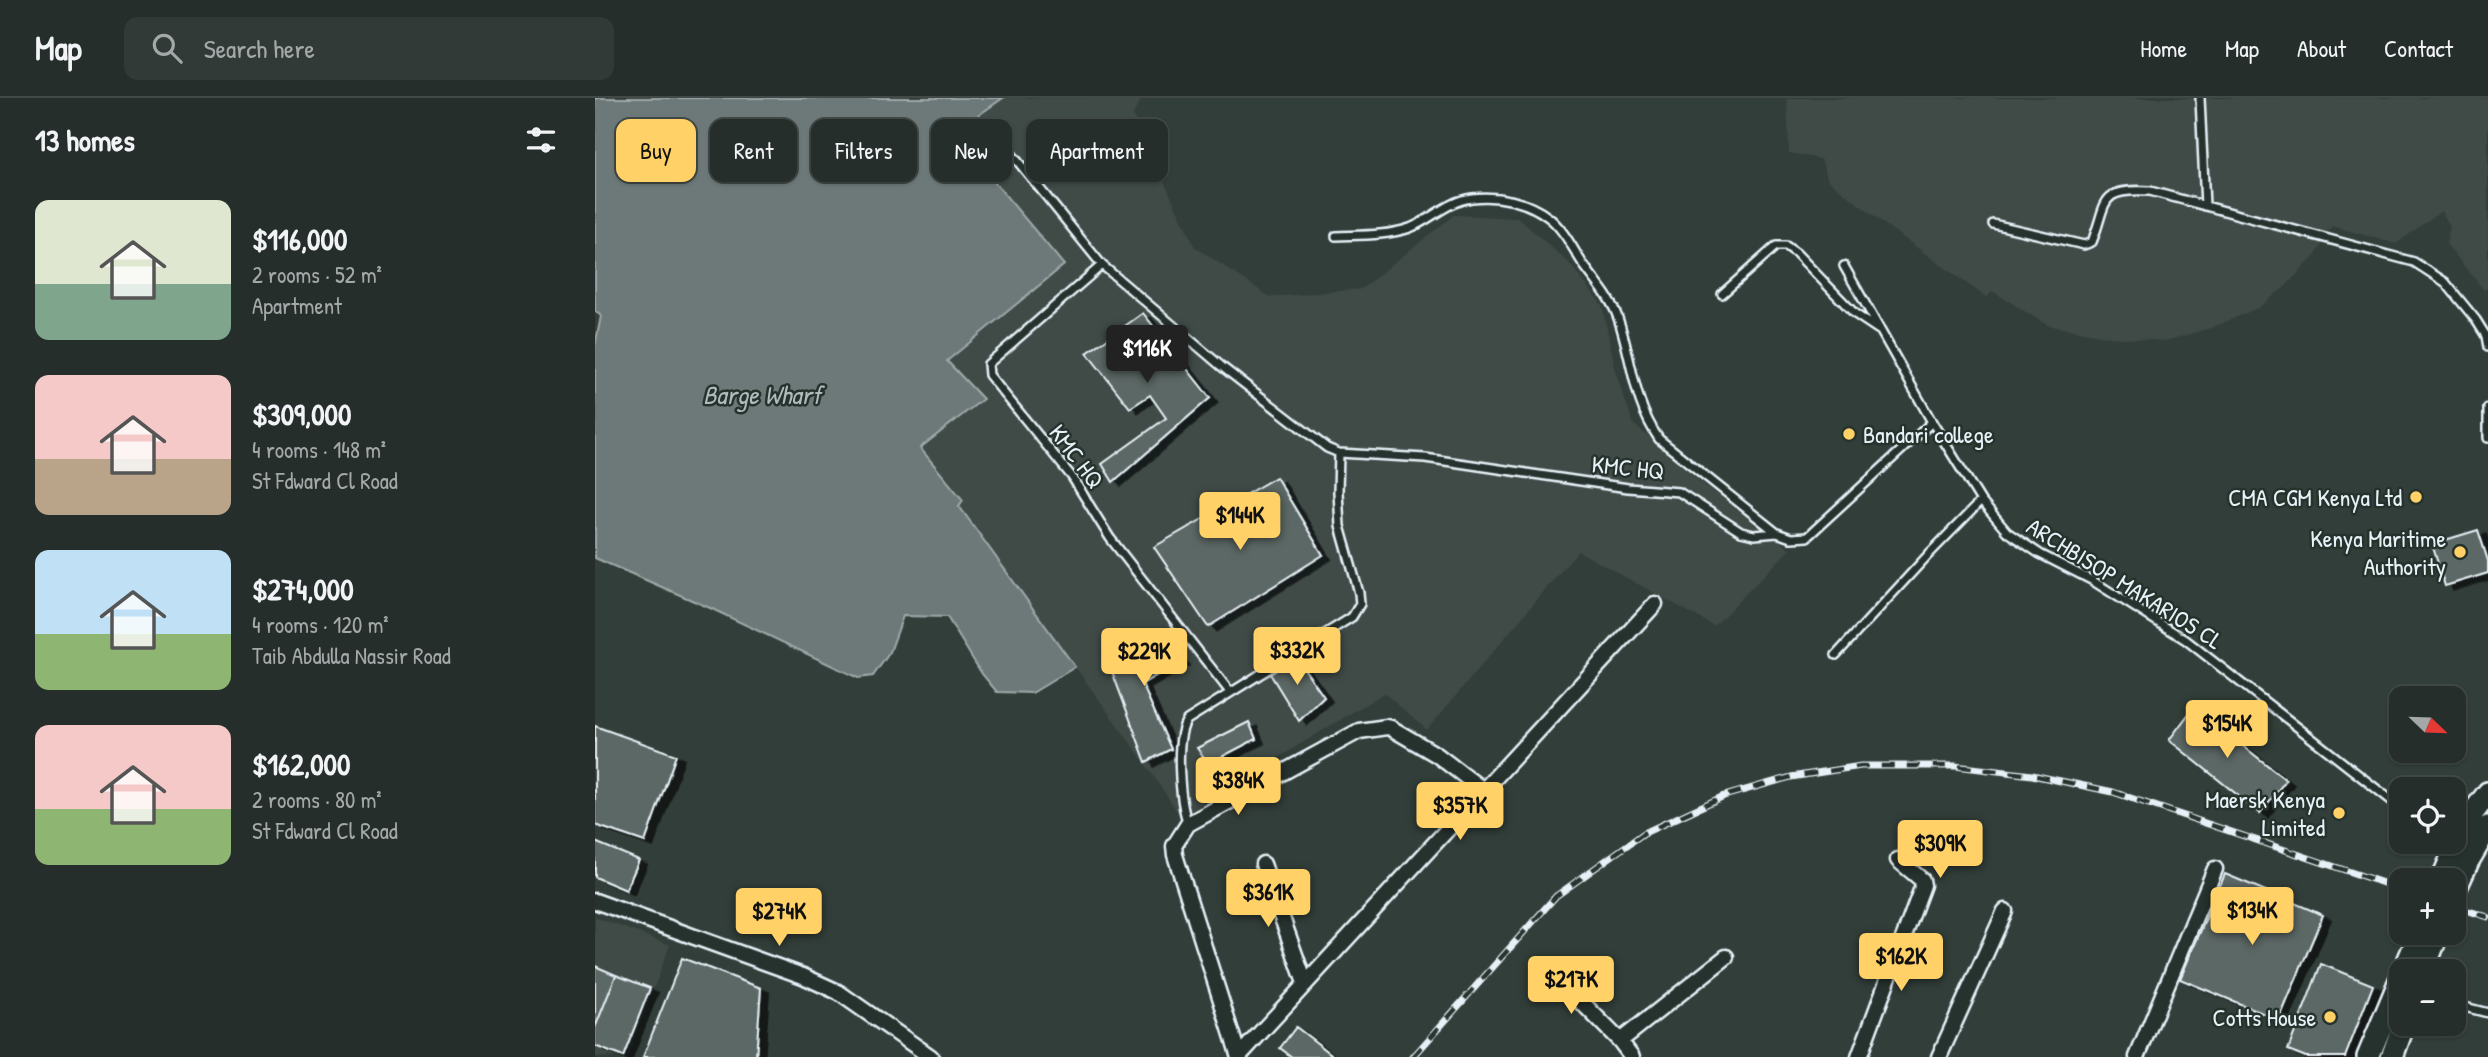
<!DOCTYPE html>
<meta charset="utf-8">
<style>
:root{--surface:#262e2b;--page:#323a37;--text:#f1f3f6;--muted:#a4a8a9;--line:#424a47;--accent:#ffd166}
body{margin:0;font-family:"Patrick Hand",sans-serif;background:var(--page);color:var(--text);height:100vh;display:flex;flex-direction:column;font-size:26px;white-space:nowrap}
*{box-sizing:border-box;margin:0}
p{font-size:23px;color:var(--muted)}
.icon{flex:none;width:38px;height:38px;fill:none;stroke:currentColor;stroke-width:2;stroke-linecap:round;stroke-linejoin:round}
.map{position:relative;flex:1;overflow:hidden}
.side{display:flex;flex-direction:column;background:var(--surface);width:595px}
.side>*{flex:none}
.banner{position:absolute;left:21px;top:21px;width:665px;height:63px;display:flex;gap:14px}
.needle{width:46px;rotate:113deg}
.tools{position:absolute;left:1794px;top:588px;display:grid;gap:14px}
.tools a{display:grid;place-items:center;width:77px;height:77px;border-radius:14px;background:var(--surface);box-shadow:0 2px 5px #0004,0 0 0 2px var(--line);font-size:35px}
.price{position:absolute;translate:-50% -60px;padding:0 16px;border-radius:7px;background:var(--accent);color:#111;font-size:23px;line-height:46px;filter:drop-shadow(0 2px 4px #0008)}
.price::after{content:'';position:absolute;left:50%;top:42px;width:21px;height:16px;margin-left:-10px;background:inherit;clip-path:polygon(0 0,100% 0,50% 100%)}
.price.current{background:#222;color:#fff}
ul{padding:0;list-style:none}
li{display:flex;align-items:center;gap:21px;height:175px;padding:0 35px}
li span{display:grid;place-items:center;flex:none;width:196px;height:140px;border-radius:14px;color:#555}
li>.icon{margin-inline-start:auto}
span .icon{width:84px;height:84px;fill:#fffc;stroke-width:1}
li b{font-size:30px}
h2{display:flex;justify-content:space-between;align-items:center;height:84px;padding:0 35px;font-size:30px}
.tag{padding:0 24px;border-radius:14px;background:var(--surface);box-shadow:0 2px 5px #0004,0 0 0 2px var(--line);font-size:24px;line-height:63px}
.tag.current{background:var(--accent);color:#111}
header{display:flex;align-items:center;gap:42px;box-sizing:border-box;height:98px;padding:0 35px;background:var(--surface);border-bottom:2px solid var(--line)}
header strong{font-size:33px}
nav{display:flex;gap:38px;margin-inline-start:auto;font-size:24px}
.search{width:490px;height:63px;background:var(--page);display:flex;align-items:center;gap:18px;box-sizing:border-box;padding:0 24px;border-radius:14px;color:var(--muted);font-size:26px}
main{display:flex;flex:1;min-height:0}
.map>svg:first-child{display:block}
</style>
<header>
<strong>Map</strong>
<div class="search"><svg class="icon" aria-label="search" viewBox="0 0 24 24"><circle cx="10" cy="10" r="6"/><path d="M15 15l6 6"/></svg>Search here</div>
<nav><a>Home</a><a>Map</a><a>About</a><a>Contact</a></nav>
</header>
<main>
<section class="side">
<h2>13 homes<svg class="icon" aria-label="filters" viewBox="0 0 24 24"><path d="M4 7h16M4 17h16"/><circle cx="9" cy="7" r="2"/><circle cx="15" cy="17" r="2"/></svg></h2>
<ul>
<li><span style="background:linear-gradient(#dfe7d0 60%,#7fa58c 0)"><svg class="icon" aria-label="home" viewBox="0 0 24 24"><path d="M3 11l9-7 9 7M6 9v11h12V9"/></svg></span><div><b>$116,000</b><p>2 rooms · 52 m²</p><p>Apartment</p></div></li>
<li><span style="background:linear-gradient(#f6c9c9 60%,#b9a48a 0)"><svg class="icon" aria-label="home" viewBox="0 0 24 24"><path d="M3 11l9-7 9 7M6 9v11h12V9"/></svg></span><div><b>$309,000</b><p>4 rooms · 148 m²</p><p>St Fdward Cl Road</p></div></li>
<li><span style="background:linear-gradient(#bfe0f5 60%,#8fb573 0)"><svg class="icon" aria-label="home" viewBox="0 0 24 24"><path d="M3 11l9-7 9 7M6 9v11h12V9"/></svg></span><div><b>$274,000</b><p>4 rooms · 120 m²</p><p>Taib Abdulla Nassir Road</p></div></li>
<li><span style="background:linear-gradient(#f6c9c9 60%,#8fb573 0)"><svg class="icon" aria-label="home" viewBox="0 0 24 24"><path d="M3 11l9-7 9 7M6 9v11h12V9"/></svg></span><div><b>$162,000</b><p>2 rooms · 80 m²</p><p>St Fdward Cl Road</p></div></li>
</ul>
</section>
<div class="map">
<svg width="1893" height="959" viewBox="0 0 1893 959">
<defs>
<filter id="shadow"><feDropShadow dx="8" dy="4.5" stdDeviation="0" flood-color="#0009"/></filter>
</defs>
<rect width="100%" height="100%" fill="#323e39"/>
<filter id="ink" filterUnits="userSpaceOnUse"><feTurbulence type="fractalNoise" baseFrequency=".0143" numOctaves="2"/><feDisplacementMap in="SourceGraphic" scale="14" xChannelSelector="R" yChannelSelector="G"/><feConvolveMatrix kernelMatrix="1 2 1 2 8 2 1 2 1" color-interpolation-filters="sRGB"/></filter>
<g filter="url(#ink)">
<!-- built -->
<path fill="#3f4b46" d="M408,0h139l-9,17 62,132 75,50 91,-8 93,-74 64,3 51,45 33,42 15,72 17,48 40,31 19,20 97,73 -76,77 -136,-75 -151,179 -43,-37 -203,124 -39,-58 -184,-254 5,-5 -44,-52 63,-49 -35,-37 116,-97 -110,-132z
M1192,0h701v189l-4,3 -38,-46 4,-18 -9,-15 -45,33 -64,-18 -16,29 -32,33 -26,20 -47,20 -46,13 -56,-4 -62,-12 -55,-34 -5,7 -103,-74 -56,-44 -7,-21 -32,-6z
M0,819l75,28 -42,112h-33z"/>
<!-- water -->
<path fill="#6d7978" stroke="#9ea9ab" stroke-width="2" d="M0,0h408l-50,35 111,132 -117,96 36,38 -63,49 43,52 -4,6 116,161 -43,26 -35,-1 -15,-18 -35,-57 -44,-1 -13,36 -17,24 -15,2 -148,-70 -115,-50v-212l6,-30 -6,-5z"/>
<!-- building -->
<path fill="#5c6865" stroke="#e8f1f8" stroke-width="2" filter="url(#shadow)" d="M548,215l67,85 -97,84 -11,-18 64,-46 -16,-23 -20,13 -43,-55z
M681,379l47,78 -115,72 -54,-80z
M1883,432l10,31v12l-43,13 -13,-42z
M568,531l18,32 -39,23 29,65 -25,13 -39,-104z
M701,559l28,40 -25,24 -30,-49z
M1599,609l92,73 -26,33 -91,-73z
M654,624l7,17 -48,25 -11,-16z
M0,628l81,29 -31,87 -50,-17z
M0,744l44,18 -13,30 -31,-13z
M1630,776l98,41 -44,105 -99,-41z
M87,860l79,30 -5,69h-113z
M1726,866l52,21 -28,72h-39l-18,-7z
M0,868l21,9 -21,53z
M21,877l34,13 -27,69 -28,-11v-18z
M701,929l39,30h-43l-12,-9z"/>
<g fill="none" stroke-linecap="round" stroke-linejoin="round">
<!-- service casing -->
<g stroke="#e8f1f8" stroke-width="12">
<path id="service" d="M1605,0l5,108
M394,28l113,139 119,101 106,82 12,5 86,5 203,30 51,4 62,40 13,3 23,-2
M1398,126l91,21 8,-3c16,-41 6,-54 58,-51l264,71 31,20 31,38 10,16 2,11
M741,138c25,-1 50,0 74,-8 22,-9 37,-27 62,-30 26,-3 55,3 76,19 15,11 25,32 35,47 12,17 28,34 35,54 15,43 14,82 41,121l118,94 14,5 16,-1 125,-115
M507,167l-114,99 1,11 83,102 38,61 120,154
M1249,168l88,156 49,79 26,31 33,22 53,27 93,59 215,168
M1127,196l54,-48h10l10,7 59,61 24,16
M1893,310v30
M1241,557l93,-101 52,-53
M593,726c-8,-21 -14,-86 -1,-104l165,-103 8,-13 -1,-11 -19,-67 -2,-34 1,-39
M1858,906l35,9"/>
</g>
<!-- minor casing -->
<g stroke="#e8f1f8" stroke-width="19">
<path id="minor" d="M668,766l42,119
M0,803l208,75 35,16 93,65
M952,869l73,74
M644,958l416,-452
M644,959l-64,-202 -1,-9 14,-22 171,-93 28,-4 4,1 46,27 46,35
M1037,959l-12,-16 106,-84
M1264,959l64,-172 -1,-5 -24,-20
M1344,959l66,-146
M1542,959l78,-188"/>
</g>
<!-- secondary casing -->
<g stroke="#e8f1f8" stroke-width="26">
<path id="secondary" d="M1847,782l27,-62 19,-25
M1858,796l15,-33 20,-34
M1809,873l16,-38
M1828,873l15,-38
M1773,959l33,-79
M1797,959l12,-33"/>
</g>
<!-- service -->
<use href="#service" stroke="#26332d" stroke-width="7"/>
<!-- minor -->
<use href="#minor" stroke="#26332d" stroke-width="14"/>
<!-- secondary -->
<use href="#secondary" stroke="#26332d" stroke-width="21"/>
<!-- rail casing -->
<g stroke="#e8f1f8" stroke-width="7">
<path id="rail" d="M1858,808l35,11
M818,959l143,-161 88,-63 80,-37 67,-19 70,-11h94l77,9 81,17 288,97"/>
</g>
<!-- rail -->
<use href="#rail" stroke="#26332d" stroke-width="4.5" stroke-dasharray="13" stroke-linecap="butt"/>
</g>
</g>
<!-- markers -->
<g fill="#ffd166" stroke="#26332d" stroke-width="2.5">
<circle cx="1254" cy="336" r="7"/>
<circle cx="1821" cy="399" r="7"/>
<circle cx="1865" cy="454" r="7"/>
<circle cx="1744" cy="715" r="7"/>
<circle cx="1735" cy="919" r="7"/>
</g>
<g text-anchor="middle" dominant-baseline="central" stroke-width="5" stroke-linejoin="round" paint-order="stroke">
<!-- poi labels -->
<g font-size="24" fill="#e8f1f8" stroke="#26332d" text-anchor="end">
<text x="1268" y="336" text-anchor="start">Bandari college</text>
<text x="1807" y="399">CMA CGM Kenya Ltd</text>
<text x="1851" y="440">Kenya Maritime<tspan x="1851" dy="28">Authority</tspan></text>
<text x="1730" y="701">Maersk Kenya<tspan x="1730" dy="28">Limited</tspan></text>
<text x="1721" y="919">Cotts House</text>
</g>
<!-- street labels -->
<g font-size="24" fill="#e8f1f8" stroke="#26332d">
<text transform="translate(482 358) rotate(53)">KMC HQ</text>
<text transform="translate(1033 369) rotate(6)">KMC HQ</text>
<text transform="translate(1530 485) rotate(32)">ARCHBISOP MAKARIOS CL</text>
</g>
<!-- water labels -->
<g font-size="26" font-style="italic" fill="#b1bbbe" stroke="#26332d">
<text x="167" y="296">Barge Wharf</text>
</g>
</g>
</svg>
<div class="tools">
<a><svg class="needle" viewBox="-14 -14 28 28"><path d="M0-13l5 13h-10z" fill="#e53935"/><path d="M0 13l5-13h-10z" fill="#a4a8a9"/></svg></a>
<a><svg class="icon" aria-label="locate" viewBox="0 0 24 24"><circle cx="12" cy="12" r="6"/><path d="M12 2v4M12 18v4M2 12h4M18 12h4"/></svg></a>
<a>+</a>
<a>−</a>
</div>
<b class="price current" style="left:552px;top:287px">$116K</b>
<b class="price" style="left:645px;top:454px">$144K</b>
<b class="price" style="left:702px;top:589px">$332K</b>
<b class="price" style="left:549px;top:590px">$229K</b>
<b class="price" style="left:1632px;top:662px">$154K</b>
<b class="price" style="left:643px;top:719px">$384K</b>
<b class="price" style="left:865px;top:744px">$357K</b>
<b class="price" style="left:1345px;top:782px">$309K</b>
<b class="price" style="left:673px;top:831px">$361K</b>
<b class="price" style="left:1657px;top:849px">$134K</b>
<b class="price" style="left:184px;top:850px">$274K</b>
<b class="price" style="left:1306px;top:895px">$162K</b>
<b class="price" style="left:976px;top:918px">$217K</b>
<div class="banner">
<a class="tag current">Buy</a>
<a class="tag">Rent</a>
<a class="tag">Filters</a>
<a class="tag">New</a>
<a class="tag">Apartment</a>
</div>
</div>
</main>
